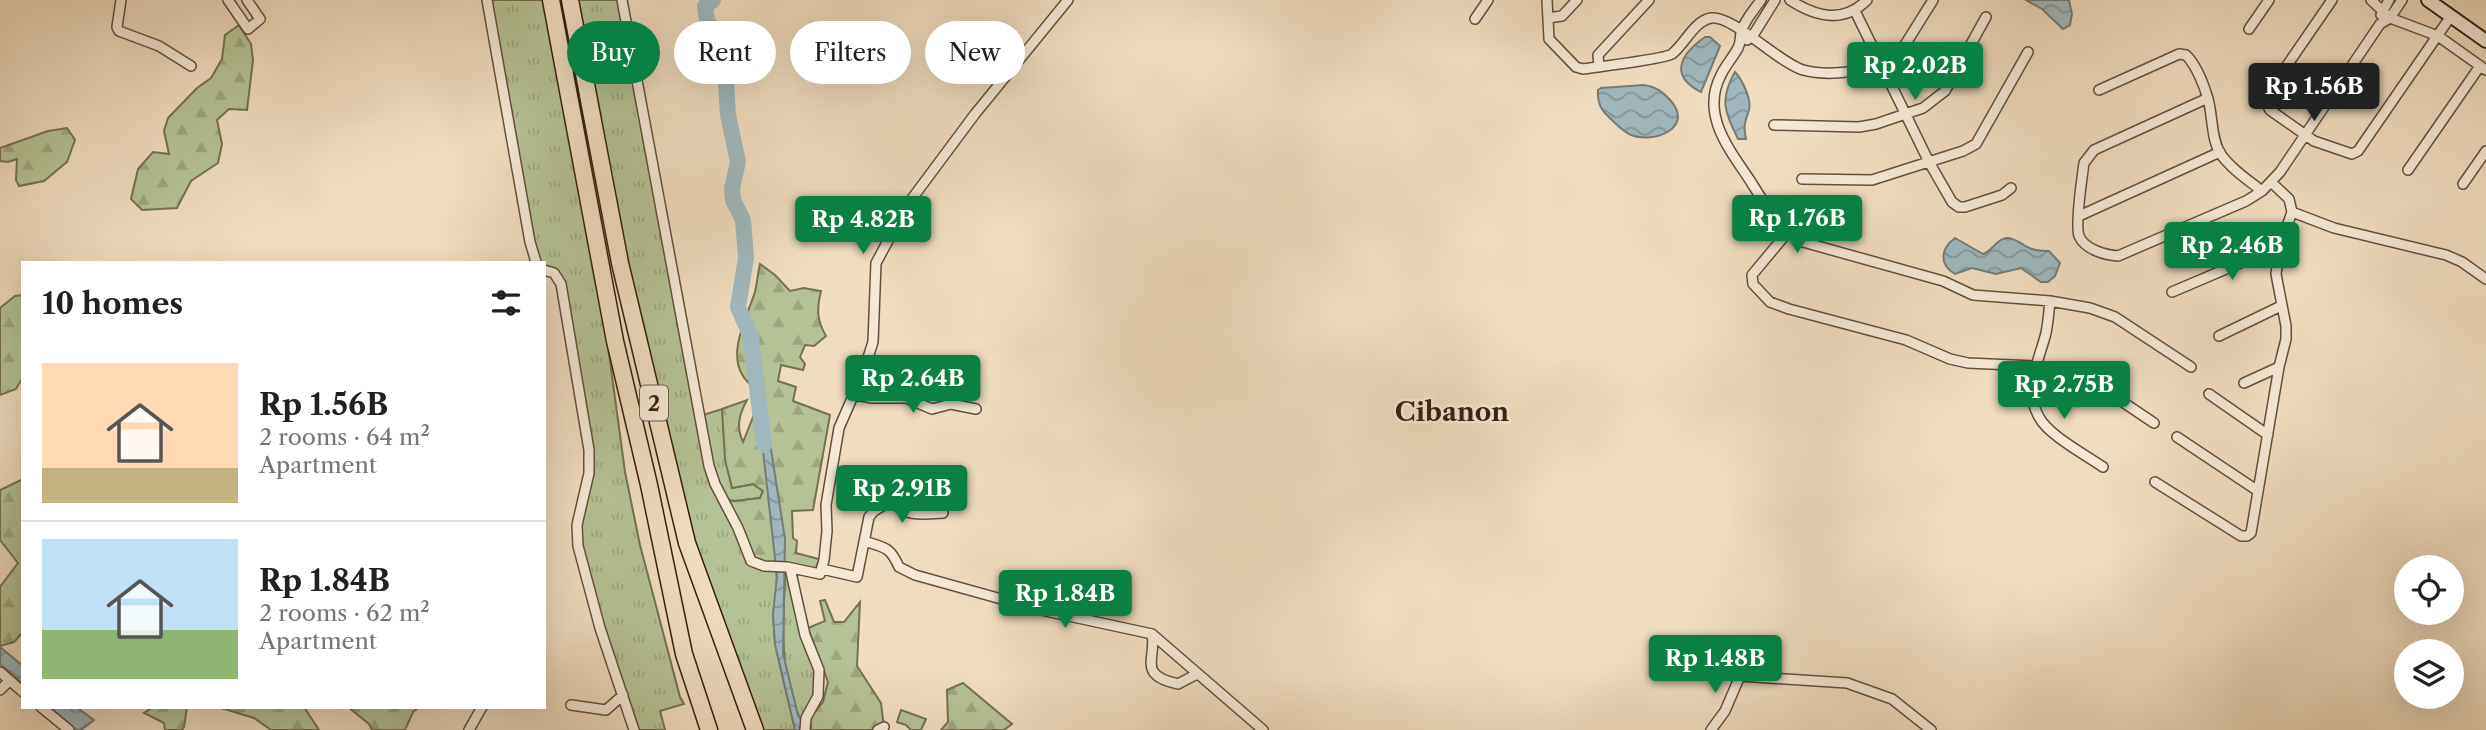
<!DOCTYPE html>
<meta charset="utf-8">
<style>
:root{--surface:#fff;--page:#f2f2f2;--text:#202124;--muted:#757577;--line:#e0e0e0;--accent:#0b8043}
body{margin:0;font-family:"Libre Caslon Text",serif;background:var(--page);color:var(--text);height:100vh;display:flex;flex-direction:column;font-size:26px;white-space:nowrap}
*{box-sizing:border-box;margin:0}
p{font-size:23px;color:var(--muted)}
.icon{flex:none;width:38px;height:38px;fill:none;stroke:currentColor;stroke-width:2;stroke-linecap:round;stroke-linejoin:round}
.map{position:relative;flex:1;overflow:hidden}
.details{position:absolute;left:21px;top:261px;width:525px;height:448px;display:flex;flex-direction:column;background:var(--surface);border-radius:0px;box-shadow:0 7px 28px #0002}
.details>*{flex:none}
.banner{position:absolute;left:567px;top:21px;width:665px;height:63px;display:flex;gap:14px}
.tools{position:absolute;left:2394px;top:555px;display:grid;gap:14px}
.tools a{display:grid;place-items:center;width:70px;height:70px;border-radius:50%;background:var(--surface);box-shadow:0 7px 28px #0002;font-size:35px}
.price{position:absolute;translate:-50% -60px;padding:0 16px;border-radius:7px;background:var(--accent);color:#fff;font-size:23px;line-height:46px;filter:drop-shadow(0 2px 4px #0008)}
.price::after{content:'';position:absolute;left:50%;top:42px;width:21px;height:16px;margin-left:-10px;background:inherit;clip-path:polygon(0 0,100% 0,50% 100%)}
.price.on{background:#222;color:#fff}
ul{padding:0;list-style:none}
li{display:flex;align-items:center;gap:21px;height:175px;padding:0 21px}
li+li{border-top:2px solid var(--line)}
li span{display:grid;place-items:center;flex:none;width:196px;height:140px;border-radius:0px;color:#555}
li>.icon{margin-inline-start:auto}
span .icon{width:84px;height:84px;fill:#fffc;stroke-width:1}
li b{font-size:30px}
h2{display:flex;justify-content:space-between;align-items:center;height:84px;padding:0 21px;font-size:30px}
.pill{padding:0 24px;border-radius:32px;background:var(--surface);box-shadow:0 7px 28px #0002;font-size:24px;line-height:63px}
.pill.on{background:var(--accent);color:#fff}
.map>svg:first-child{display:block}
</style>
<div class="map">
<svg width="2486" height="730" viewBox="0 0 2486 730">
<defs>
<pattern id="grass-tufts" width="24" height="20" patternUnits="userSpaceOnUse" patternTransform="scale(1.75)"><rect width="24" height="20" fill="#b5c295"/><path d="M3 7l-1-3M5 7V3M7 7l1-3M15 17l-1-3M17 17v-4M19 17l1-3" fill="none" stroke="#9ca67f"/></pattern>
<pattern id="forest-firs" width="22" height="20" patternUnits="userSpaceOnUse" patternTransform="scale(1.75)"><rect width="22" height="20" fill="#b5c295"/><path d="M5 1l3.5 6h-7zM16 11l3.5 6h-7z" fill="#9ca67f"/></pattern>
<pattern id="water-waves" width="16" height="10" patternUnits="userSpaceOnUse" patternTransform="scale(1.75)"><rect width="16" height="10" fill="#a0b8bd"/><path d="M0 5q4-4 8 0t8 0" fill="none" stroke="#839598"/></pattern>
</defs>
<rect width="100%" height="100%" fill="#f0dcbf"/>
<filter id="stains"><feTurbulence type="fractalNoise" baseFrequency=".00286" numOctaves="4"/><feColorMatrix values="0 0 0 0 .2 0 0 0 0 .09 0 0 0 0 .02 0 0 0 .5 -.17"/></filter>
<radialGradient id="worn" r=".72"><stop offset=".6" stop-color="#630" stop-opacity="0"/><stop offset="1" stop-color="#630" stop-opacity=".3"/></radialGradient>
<!-- grass -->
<path fill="url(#grass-tufts)" stroke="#757152" stroke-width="2" d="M484,0h67l53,317 21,155 15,73 40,152 4,7 -24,7 5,19h-31l-56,-184 11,-73 -28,-189 -17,-14v-8h-8z
M570,0h52l78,416 22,-7 10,79 21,-4 10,7 -3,7 -25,3 -12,-1 53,64 1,19 -4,31 2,30 20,86h-40l-68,-187z
M786,566l34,117 -16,41c-27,-39 -21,-113 -18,-158z"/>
<!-- forest -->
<path fill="url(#forest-firs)" stroke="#757152" stroke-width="2" d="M239,25l12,19 2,16 -6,50 -18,-1 -12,11 5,24 -4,19 -27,18 -14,27 -35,2 -11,-11 7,-30 15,-17 16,2 -5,-23 4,-13 29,-30 14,-10 11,-19 3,-24z
M67,128l8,12 -8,22 -23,19 -25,5 -3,-6 1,-21 -9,3 -8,-1v-13l48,-17z
M760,264l15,11 15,16 14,-3 17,3c-4,17 -5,28 5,45l-12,10 -9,-1 -5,12 5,7 -2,6 -22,-5 -3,16 18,6 -3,14 37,14 -17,95 -21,1 1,27 4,3 -1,12 26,7 -3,11 -68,-10 -28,-61 12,1 25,-3 3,-7 -10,-7 -21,4 -7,-28 -3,-51 25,-9c-8,14 -11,27 -4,42l12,-30 -4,-27c-29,-24 -5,-65 4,-93 2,-9 3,-19 5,-28z
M23,295v82l-7,12 -16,6v-87l15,-12z
M23,479v153l-9,10 -14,4v-59l18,-24 -18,-23v-50z
M825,600l9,22h10l16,-20 -3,64 24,37 2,17 5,10h-77l-1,-13 13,-15 5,-20 -20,-54 17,-7 -5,-20z
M963,683l49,41 -8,6h-63l7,-8 -1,-32z
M153,707h34l-3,20 -2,3h-17l-1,-7 -20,-10z
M218,707h86l15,23h-48l-17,-12z
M348,707h71l-6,5 -8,18h-33l-3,-6z"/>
<!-- green -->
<path fill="#b5c295" stroke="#757152" stroke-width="2" d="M901,710l25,9 -5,11h-10l-5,-5 -9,-3z"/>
<!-- water -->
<path fill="url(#water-waves)" stroke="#757b77" stroke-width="2" d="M2026,0h43l3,14 -2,11 -7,4 -21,-20z
M1705,37h5l10,9 -19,46c-33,-17 -20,-38 4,-55z
M1735,72c7,7 17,28 14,38 -4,12 -6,16 -3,29h-8c-13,-27 -19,-39 -3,-67z
M1644,85c13,2 19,7 27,16 23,27 -17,43 -40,34 -6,-3 -12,-8 -17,-13 -11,-10 -17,-16 -16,-32l3,-2z
M1955,238l28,16c10,-3 12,-14 23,-16 10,-1 16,8 26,11 5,2 11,2 17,2l11,12 -5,13 -7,6h-7l-20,-14 -25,6 -24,-6 -17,6c-16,-9 -15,-25 0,-36z
M760,424h7l18,115 -2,115 15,61 6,9 1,6h-10l-20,-86 -2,-30 4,-38z
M0,647l23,19v18l-23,-20z
M49,707h27l18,13 -13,10h-5z"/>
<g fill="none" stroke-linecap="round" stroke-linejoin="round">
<!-- river -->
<path stroke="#a0b8bd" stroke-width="16" d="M713,0l-8,6 2,14 7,13 -2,30 14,19 2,33 10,47 -6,26 1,12 10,20 3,38 -8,49 13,30 13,108"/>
<!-- street casing -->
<g stroke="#644f3b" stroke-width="12">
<path id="street" d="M121,0l-4,27 2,4 40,15 32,20
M228,0l20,29 12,-10 -13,-19
M487,0l43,242 6,20
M622,0l87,466 6,18 23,44 13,33 13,5 23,1 33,7 4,-14 3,-29 -1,-26 13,-77 24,-55 10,-31 3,-79 32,-59 67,-90 93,-114
M1547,0l2,39 27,28 7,2c14,-2 81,-10 89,-15 13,-10 22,-33 39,-36 22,-3 68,45 92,52 31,8 59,-1 90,-6l40,-64
M1761,0c-7,10 -17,21 -20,32 -1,6 0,10 -3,16 -5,9 -13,18 -17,27 -21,40 9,75 30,107 15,24 27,45 52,60l140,39 30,14 77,6 40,7 25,9 76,50
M1790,0c26,17 53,24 77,0
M2332,0l-66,96v7l4,7 44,31 38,13 6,-3 93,-135
M2371,0l19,18 48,18 48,34
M1855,11l74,151 23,40 7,5h6l37,-12 9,-7
M2381,15l8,-15
M1548,18l14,-2 15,-16
M1475,19l13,-19
M2249,29l20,-29
M1747,40l5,-3 23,-37
M1599,67l-1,-12 51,-55
M2099,90l80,-36 7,1c10,10 18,30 22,44 5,18 3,39 12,54 10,15 28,27 42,38
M2208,98l-114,52 -10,13c-2,15 -9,61 -5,73 6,14 27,19 39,20l128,-55 16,-10 18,-19 100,-148 10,-6 12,-18
M1774,125l85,2 17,-3 47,-16 22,-17 41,-74
M2408,170l72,-104
M1802,179l70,1 91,-29 13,-7 52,-92
M2463,184l23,-33
M2292,212l42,16 112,27 16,7 24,17
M2079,216l141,-64
M1787,233l-35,42 1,9 17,18 19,7 117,31 44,19 18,4 67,3 35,6 17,6 67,45
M544,270l10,3 7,11 28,166v23l-12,52 1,21 22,82 34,102
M2172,292l108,-46
M2050,301c-1,10 -2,22 -4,32 -7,28 -23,56 -7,84 9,18 47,38 64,50
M2219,336l62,-30
M2244,383l35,-16
M852,394l20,4h34l26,11 19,-5 25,5
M2209,394l59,41
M2177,437l81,54
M2155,482l86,54h6l4,-3 28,-166 7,-28v-13l-10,-52 4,-28 12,-34 -3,-13 -18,-17
M864,541c22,7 26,6 35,26l16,8 126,35 111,24 111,96
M790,568l15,67 14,35 -1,26 -12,22 -1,12
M822,569l35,8 12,-60 5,-6c6,-3 13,-9 20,-10 8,17 33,13 49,12
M1152,634c5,24 -16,41 26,50l19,-10
M0,672l23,20
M0,690l9,-9
M571,705l35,5 17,-15
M41,707l28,23
M469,730l13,-23
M878,730l6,-3
M1711,730l14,-19 15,-35 107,7 45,16 39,31"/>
</g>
<!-- secondary casing -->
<g stroke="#35200f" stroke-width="16">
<path id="secondary" d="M2428,0l58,41"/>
</g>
<!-- highway casing -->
<g stroke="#35200f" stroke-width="19">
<path id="highway" d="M551,0l64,341 34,144 35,169 25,76
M570,0l50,263 67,280 68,187"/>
</g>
<!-- street -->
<use href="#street" stroke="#f5e8d5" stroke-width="9"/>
<!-- secondary -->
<use href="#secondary" stroke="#f5e8d5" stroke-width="12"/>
<!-- highway -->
<use href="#highway" stroke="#f0dcbf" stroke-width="16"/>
</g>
<g text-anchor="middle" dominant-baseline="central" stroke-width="5" stroke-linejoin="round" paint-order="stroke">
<!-- shield labels -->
<rect fill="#f5e8d5" stroke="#6f5c4a" stroke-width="2" x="640" y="385.5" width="28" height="35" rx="5"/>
<g font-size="21" font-weight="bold" fill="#35200f">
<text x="654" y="403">2</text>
</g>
<!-- quarter labels -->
<g font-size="26" font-weight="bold" fill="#35200f" stroke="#f5e8d5">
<text x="1452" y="412">Cibanon</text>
</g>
</g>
<rect width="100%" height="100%" filter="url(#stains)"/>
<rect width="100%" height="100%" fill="url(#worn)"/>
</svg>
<div class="tools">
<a><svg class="icon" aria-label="locate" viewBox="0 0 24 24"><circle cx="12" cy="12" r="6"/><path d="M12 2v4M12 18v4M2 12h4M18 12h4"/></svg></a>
<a><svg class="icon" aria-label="layers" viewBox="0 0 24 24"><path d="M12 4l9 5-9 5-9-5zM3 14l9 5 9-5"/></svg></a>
</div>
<b class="price" style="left:1915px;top:102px">Rp 2.02B</b>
<b class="price on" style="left:2314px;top:123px">Rp 1.56B</b>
<b class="price" style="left:1797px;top:255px">Rp 1.76B</b>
<b class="price" style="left:863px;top:256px">Rp 4.82B</b>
<b class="price" style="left:2232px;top:282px">Rp 2.46B</b>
<b class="price" style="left:913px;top:415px">Rp 2.64B</b>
<b class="price" style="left:2064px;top:421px">Rp 2.75B</b>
<b class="price" style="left:902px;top:525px">Rp 2.91B</b>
<b class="price" style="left:1065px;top:630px">Rp 1.84B</b>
<b class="price" style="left:1715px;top:695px">Rp 1.48B</b>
<div class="banner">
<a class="pill on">Buy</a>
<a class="pill">Rent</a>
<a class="pill">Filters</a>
<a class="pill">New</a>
</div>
<section class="details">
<h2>10 homes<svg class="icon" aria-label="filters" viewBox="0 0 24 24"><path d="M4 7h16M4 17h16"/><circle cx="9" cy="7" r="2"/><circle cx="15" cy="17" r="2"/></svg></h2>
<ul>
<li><span style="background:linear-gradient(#ffd9b3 75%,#c2b280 0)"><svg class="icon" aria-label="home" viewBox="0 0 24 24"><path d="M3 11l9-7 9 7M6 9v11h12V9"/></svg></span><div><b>Rp 1.56B</b><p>2 rooms · 64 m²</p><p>Apartment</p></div></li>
<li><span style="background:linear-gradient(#bfe0f5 65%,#8fb573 0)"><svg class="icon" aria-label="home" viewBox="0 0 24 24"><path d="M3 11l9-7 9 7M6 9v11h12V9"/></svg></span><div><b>Rp 1.84B</b><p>2 rooms · 62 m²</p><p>Apartment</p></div></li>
</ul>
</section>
</div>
